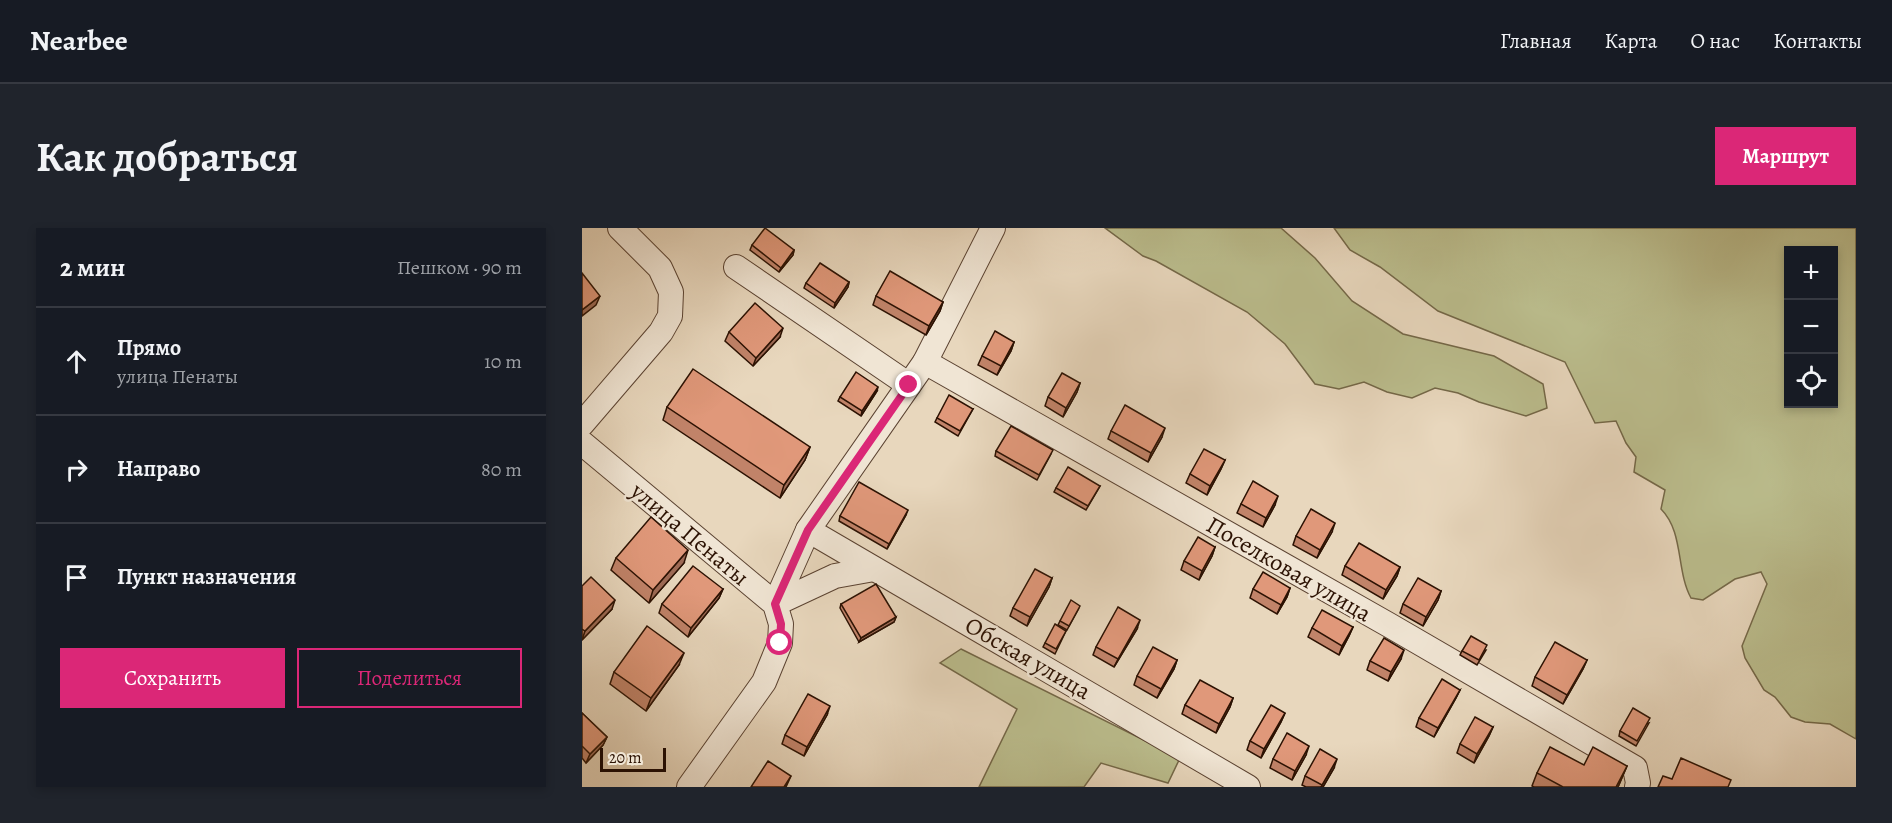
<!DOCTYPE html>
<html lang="ru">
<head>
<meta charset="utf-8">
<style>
  :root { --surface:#171b24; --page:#20242c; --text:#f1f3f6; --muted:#9ea1a6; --line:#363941; --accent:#db2777 }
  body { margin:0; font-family:Alegreya,serif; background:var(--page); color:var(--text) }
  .controls { position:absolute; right:18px; top:18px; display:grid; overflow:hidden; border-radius:0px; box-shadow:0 3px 9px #0003 }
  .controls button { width:54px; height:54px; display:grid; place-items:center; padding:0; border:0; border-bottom:2px solid var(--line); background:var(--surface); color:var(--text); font:30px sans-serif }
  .scale { position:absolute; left:18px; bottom:15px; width:66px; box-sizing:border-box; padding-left:6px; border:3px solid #2c1203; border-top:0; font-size:16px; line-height:21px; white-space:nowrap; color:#2c1203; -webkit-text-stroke:4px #f0e5d4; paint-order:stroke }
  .stop { position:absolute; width:18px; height:18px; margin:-14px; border:4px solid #db2777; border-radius:50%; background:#fff }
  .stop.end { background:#db2777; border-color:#fff; box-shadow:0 2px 6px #0008 }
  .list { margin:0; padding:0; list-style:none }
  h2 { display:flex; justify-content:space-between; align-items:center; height:78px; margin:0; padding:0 24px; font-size:26px }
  h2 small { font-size:20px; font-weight:400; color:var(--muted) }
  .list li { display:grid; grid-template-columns:39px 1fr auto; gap:18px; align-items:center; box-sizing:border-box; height:108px; padding:0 24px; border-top:2px solid var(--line) }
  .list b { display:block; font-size:22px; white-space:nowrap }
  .list p { margin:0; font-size:20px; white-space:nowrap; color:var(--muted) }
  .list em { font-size:20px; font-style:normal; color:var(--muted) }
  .actions { display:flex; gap:12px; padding:18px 24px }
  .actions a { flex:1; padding:14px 0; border:2px solid var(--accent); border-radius:0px; text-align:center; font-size:21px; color:var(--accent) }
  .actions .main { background:var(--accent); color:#fff }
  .icon { flex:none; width:33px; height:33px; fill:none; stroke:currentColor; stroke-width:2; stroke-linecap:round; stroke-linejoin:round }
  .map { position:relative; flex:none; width:1274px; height:559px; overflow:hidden; border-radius:0px }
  header { display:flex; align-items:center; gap:36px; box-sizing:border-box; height:84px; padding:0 30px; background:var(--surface); border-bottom:2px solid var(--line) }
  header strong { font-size:28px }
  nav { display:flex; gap:33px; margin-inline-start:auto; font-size:21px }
  .intro { display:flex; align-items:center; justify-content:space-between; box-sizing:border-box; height:144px; padding:0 36px }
  h1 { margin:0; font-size:42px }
  .button { padding:15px 27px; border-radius:0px; background:var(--accent); color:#fff; font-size:21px; font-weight:700 }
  main { display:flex; gap:36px; padding:0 36px }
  aside { flex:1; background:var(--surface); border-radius:0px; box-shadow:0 3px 9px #0003 }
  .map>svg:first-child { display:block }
  .green { fill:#bbbd8d; stroke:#746848; stroke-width:1.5; fill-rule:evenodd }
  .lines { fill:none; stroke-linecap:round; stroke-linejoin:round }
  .minor-casing { stroke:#5b4332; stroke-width:26 }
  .minor { stroke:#f0e5d4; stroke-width:24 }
  .wall { fill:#c18369; stroke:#2c1203; stroke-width:1.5 }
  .shaded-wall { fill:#9d6a55; stroke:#2c1203; stroke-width:1.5 }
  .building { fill:#e0987a; stroke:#2c1203; stroke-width:1.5 }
  .route { stroke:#db2777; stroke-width:8 }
  .labels { text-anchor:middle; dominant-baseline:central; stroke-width:5; stroke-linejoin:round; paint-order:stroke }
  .street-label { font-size:24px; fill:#2c1203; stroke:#f0e5d4 }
</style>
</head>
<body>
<header>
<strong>Nearbee</strong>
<nav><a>Главная</a><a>Карта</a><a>О нас</a><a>Контакты</a></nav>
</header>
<div class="intro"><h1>Как добраться</h1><a class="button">Маршрут</a></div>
<main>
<aside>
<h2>2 мин<small>Пешком · 90 m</small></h2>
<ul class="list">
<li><svg class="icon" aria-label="ahead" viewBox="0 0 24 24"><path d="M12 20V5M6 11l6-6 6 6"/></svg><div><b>Прямо</b><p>улица Пенаты</p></div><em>10 m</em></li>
<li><svg class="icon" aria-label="right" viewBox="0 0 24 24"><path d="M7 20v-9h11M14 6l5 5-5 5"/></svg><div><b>Направо</b></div><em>80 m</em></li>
<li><svg class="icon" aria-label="arrive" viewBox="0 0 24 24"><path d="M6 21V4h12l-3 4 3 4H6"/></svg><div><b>Пункт назначения</b></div></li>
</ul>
<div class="actions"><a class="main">Сохранить</a><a>Поделиться</a></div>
</aside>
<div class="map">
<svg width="1274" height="559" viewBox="0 0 1274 559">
  <rect width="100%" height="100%" fill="#e8d7bd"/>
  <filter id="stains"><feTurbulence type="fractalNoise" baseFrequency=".00333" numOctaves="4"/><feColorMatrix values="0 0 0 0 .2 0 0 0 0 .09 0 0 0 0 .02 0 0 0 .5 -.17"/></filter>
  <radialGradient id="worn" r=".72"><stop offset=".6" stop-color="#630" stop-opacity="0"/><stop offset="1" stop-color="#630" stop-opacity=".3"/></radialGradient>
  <g class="green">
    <polygon points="523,0 699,0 733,30 770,73 821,106 912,128 961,156 965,180 944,188 897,174 876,165 853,160 830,170 805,164 782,154 757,161 733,156 703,116 665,84 574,33 561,28"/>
    <path d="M752 0H1274V511L1248 496 1223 494 1209 489 1193 469 1182 462 1163 430 1160 418 1185 356 1179 344 1153 351 1121 372 1109 370C1094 343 1102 304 1079 281L1083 262 1052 244 1054 229 1044 215 1034 193 1013 195 983 134 856 83 798 39 768 22ZM1206 22H1252V176H1206Z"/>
    <polygon points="379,421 598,530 586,555 519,535 502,559 397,559 435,481 358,435"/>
  </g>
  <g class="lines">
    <g class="minor-casing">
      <g id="minor">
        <polyline points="154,39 327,157"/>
        <polyline points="343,134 807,397 1053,540 1056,555 1055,559"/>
        <polyline points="0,196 79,104 88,88 89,64 78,40 38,0"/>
        <polyline points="0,215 193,376 199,396 198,415 182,454 107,559"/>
        <polyline points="226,302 666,559"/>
        <polyline points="292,341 253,348 193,376 226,302 343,134 411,0"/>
      </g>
    </g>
    <use href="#minor" class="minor"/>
  </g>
  <g class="wall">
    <polygon points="170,17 212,22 211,27 197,44 168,22"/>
    <polygon points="267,54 266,59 252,80 222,60 224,55"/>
    <polygon points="294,68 361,74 358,83 344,107 291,77"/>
    <polygon points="147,104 198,109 171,138 143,113"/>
    <polygon points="432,114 429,123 415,147 396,137 400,128"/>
    <polygon points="498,155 495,164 481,189 463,178 466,169"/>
    <polygon points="295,163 279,188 256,173 258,169"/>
    <polygon points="85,179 228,219 223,232 198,270 81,192"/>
    <polygon points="391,181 376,208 353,194 355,190"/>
    <polygon points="529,203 580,209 566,234 526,211"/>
    <polygon points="414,223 469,226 455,252 413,228"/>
    <polygon points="643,232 639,241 625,267 604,255 608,246"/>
    <polygon points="518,258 504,282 472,264 474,260"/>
    <polygon points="659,276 693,277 681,299 655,285"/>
    <polygon points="324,287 305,321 257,293 258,288"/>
    <polygon points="750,304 735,330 711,317 714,308"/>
    <polygon points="633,319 630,328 617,352 599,342 602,333"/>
    <polygon points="34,330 102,335 67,375 29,342"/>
    <polygon points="763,338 818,339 815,348 801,371 760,347"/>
    <polygon points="470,350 467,359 445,398 428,388 431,380"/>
    <polygon points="0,358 30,381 0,412"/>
    <polygon points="708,360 705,369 695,386 668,370 671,361"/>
    <polygon points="141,361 137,370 106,409 77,385 80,376"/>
    <polygon points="859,363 856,372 841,398 818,385 821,376"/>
    <polygon points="259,376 314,389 312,394 277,414 258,380"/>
    <polygon points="496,382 485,402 476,397 478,393"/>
    <polygon points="771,399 767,408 757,427 726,409 730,400"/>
    <polygon points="555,401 532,439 511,427 514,419"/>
    <polygon points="484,403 473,426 461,419 463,415"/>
    <polygon points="904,422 895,437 878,427 880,423"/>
    <polygon points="819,431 806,453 785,442 788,433"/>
    <polygon points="595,432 592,441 575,470 552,457 555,448"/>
    <polygon points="1005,432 1001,441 981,476 950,458 953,449"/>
    <polygon points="97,437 64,483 28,456 32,444"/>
    <polygon points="878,462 874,470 852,509 834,499 837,490"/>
    <polygon points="651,470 648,479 634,505 600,486 603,477"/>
    <polygon points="0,485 25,509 21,517 4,535 0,530"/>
    <polygon points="703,485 699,494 679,530 665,522 668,513"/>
    <polygon points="245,487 222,528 200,516 203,507"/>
    <polygon points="1067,495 1054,518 1037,508 1038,503"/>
    <polygon points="911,499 907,508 892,535 875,525 878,516"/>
    <polygon points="724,527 710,552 688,540 691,531"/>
    <polygon points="1002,537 1045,538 1036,559 952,559 950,558 955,545"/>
    <polygon points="752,540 741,559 724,559 720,557 723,548"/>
  </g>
  <g class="shaded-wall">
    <polygon points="212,22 211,27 197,44 199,40"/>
    <polygon points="267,54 266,59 252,80 253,75"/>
    <polygon points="18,68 14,77 0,88 0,82"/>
    <polygon points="361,74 358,83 344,107 347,98"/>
    <polygon points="201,100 198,109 171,138 174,130"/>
    <polygon points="432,114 429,123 415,147 419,138"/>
    <polygon points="498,155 495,164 481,189 484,180"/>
    <polygon points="296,159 295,163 279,188 280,183"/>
    <polygon points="583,200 580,209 566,234 569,225"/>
    <polygon points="228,219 223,232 198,270 202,257"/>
    <polygon points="643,232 639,241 625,267 628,258"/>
    <polygon points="696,268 693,277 681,299 684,290"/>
    <polygon points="326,282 324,287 305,321 307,316"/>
    <polygon points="753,295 750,304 735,330 738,322"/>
    <polygon points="633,319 630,328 617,352 620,343"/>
    <polygon points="106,322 102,335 67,375 71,362"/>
    <polygon points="818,339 815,348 801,371 804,362"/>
    <polygon points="470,350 467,359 445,398 448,389"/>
    <polygon points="708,360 705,369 695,386 699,377"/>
    <polygon points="141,361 137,370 106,409 109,400"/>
    <polygon points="859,363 856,372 841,398 844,389"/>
    <polygon points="33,372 30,381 0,412 3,403"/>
    <polygon points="314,389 312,394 277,414 279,410"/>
    <polygon points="558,392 555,401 532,439 536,431"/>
    <polygon points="771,399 767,408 757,427 760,418"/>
    <polygon points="822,422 819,431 806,453 809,444"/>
    <polygon points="102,425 97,437 64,483 69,470"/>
    <polygon points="595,432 592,441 575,470 579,461"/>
    <polygon points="1005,432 1001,441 981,476 985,467"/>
    <polygon points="878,462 874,470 852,509 856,500"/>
    <polygon points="651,470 648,479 634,505 637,496"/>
    <polygon points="248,478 245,487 222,528 225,519"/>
    <polygon points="703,485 699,494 679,530 682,521"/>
    <polygon points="911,499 907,508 892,535 895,526"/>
    <polygon points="25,509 21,517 4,535 8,526"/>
    <polygon points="727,518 724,527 710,552 713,543"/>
    <polygon points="755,531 752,540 741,559 739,559"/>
    <polygon points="1045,538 1036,559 1034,559"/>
    <polygon points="209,548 204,559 202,559"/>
  </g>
  <g class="building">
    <polygon points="183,0 212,22 199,40 170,17"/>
    <polygon points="238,35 267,54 253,75 224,55"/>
    <polygon points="308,43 361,74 347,98 294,68"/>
    <polygon points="0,45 18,68 0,82"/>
    <polygon points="173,75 201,100 174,130 147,104"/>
    <polygon points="413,103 432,114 419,138 400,128"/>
    <polygon points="111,141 228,219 202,257 85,179"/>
    <polygon points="274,144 296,159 280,183 258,169"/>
    <polygon points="480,145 498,155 484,180 466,169"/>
    <polygon points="367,167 391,181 378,203 355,190"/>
    <polygon points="543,177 583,200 569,225 529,203"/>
    <polygon points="429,198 471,222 457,247 414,223"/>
    <polygon points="622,221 643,232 628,258 608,246"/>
    <polygon points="486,239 518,258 506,278 474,260"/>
    <polygon points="671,253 696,268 684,290 659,276"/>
    <polygon points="277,254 326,282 307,316 258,288"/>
    <polygon points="729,281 753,295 738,322 714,308"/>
    <polygon points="69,289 106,322 71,362 34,330"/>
    <polygon points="616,309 633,319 620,343 602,333"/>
    <polygon points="777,315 818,339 804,362 763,338"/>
    <polygon points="111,338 141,361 109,400 80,376"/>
    <polygon points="453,341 470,350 448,389 431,380"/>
    <polygon points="681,344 708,360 699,377 671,361"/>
    <polygon points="9,349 33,372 3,403 0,401 0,358"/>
    <polygon points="836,350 859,363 844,389 821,376"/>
    <polygon points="294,356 314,389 279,410 259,376"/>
    <polygon points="489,372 498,378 487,398 478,393"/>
    <polygon points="536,379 558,392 536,431 514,419"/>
    <polygon points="740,382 771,399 760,418 730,400"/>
    <polygon points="473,396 484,403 474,421 463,415"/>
    <polygon points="65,398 102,425 69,470 32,444"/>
    <polygon points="889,408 905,417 897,432 880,423"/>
    <polygon points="802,410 822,422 809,444 788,433"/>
    <polygon points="973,414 1005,432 985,467 953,449"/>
    <polygon points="571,419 595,432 579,461 555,448"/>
    <polygon points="860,451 878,462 856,500 837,490"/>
    <polygon points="618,452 651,470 637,496 603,477"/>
    <polygon points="226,466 248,478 225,519 203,507"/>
    <polygon points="689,477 703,485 682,521 668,513"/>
    <polygon points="1051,480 1068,490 1055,513 1038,503"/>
    <polygon points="0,485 25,509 8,526 0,518"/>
    <polygon points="893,489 911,499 895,526 878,516"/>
    <polygon points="705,505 727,518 713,543 691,531"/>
    <polygon points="968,519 1002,537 1011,519 1045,538 1034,559 981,559 955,545"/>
    <polygon points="738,521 755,531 740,557 723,548"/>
    <polygon points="1099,530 1149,552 1146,559 1076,559 1081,548 1090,551"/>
    <polygon points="186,533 209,548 202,559 169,559"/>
  </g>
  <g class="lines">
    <polyline class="route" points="198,415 199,396 193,376 226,302 327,157"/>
  </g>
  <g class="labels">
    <g class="street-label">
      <text transform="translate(108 306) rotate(40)">улица Пенаты</text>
      <text transform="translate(707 341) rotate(30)">Поселковая улица</text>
      <text transform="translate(446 430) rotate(30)">Обская улица</text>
    </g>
  </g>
  <rect width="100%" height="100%" filter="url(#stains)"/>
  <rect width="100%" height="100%" fill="url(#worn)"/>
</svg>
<div class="controls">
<button>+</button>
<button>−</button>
<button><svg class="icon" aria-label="locate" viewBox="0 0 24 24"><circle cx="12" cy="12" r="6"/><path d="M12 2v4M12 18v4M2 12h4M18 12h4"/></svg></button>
</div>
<div class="scale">20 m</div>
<div class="stop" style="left:198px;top:415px"></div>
<div class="stop end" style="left:327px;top:157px"></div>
</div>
</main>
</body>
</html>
